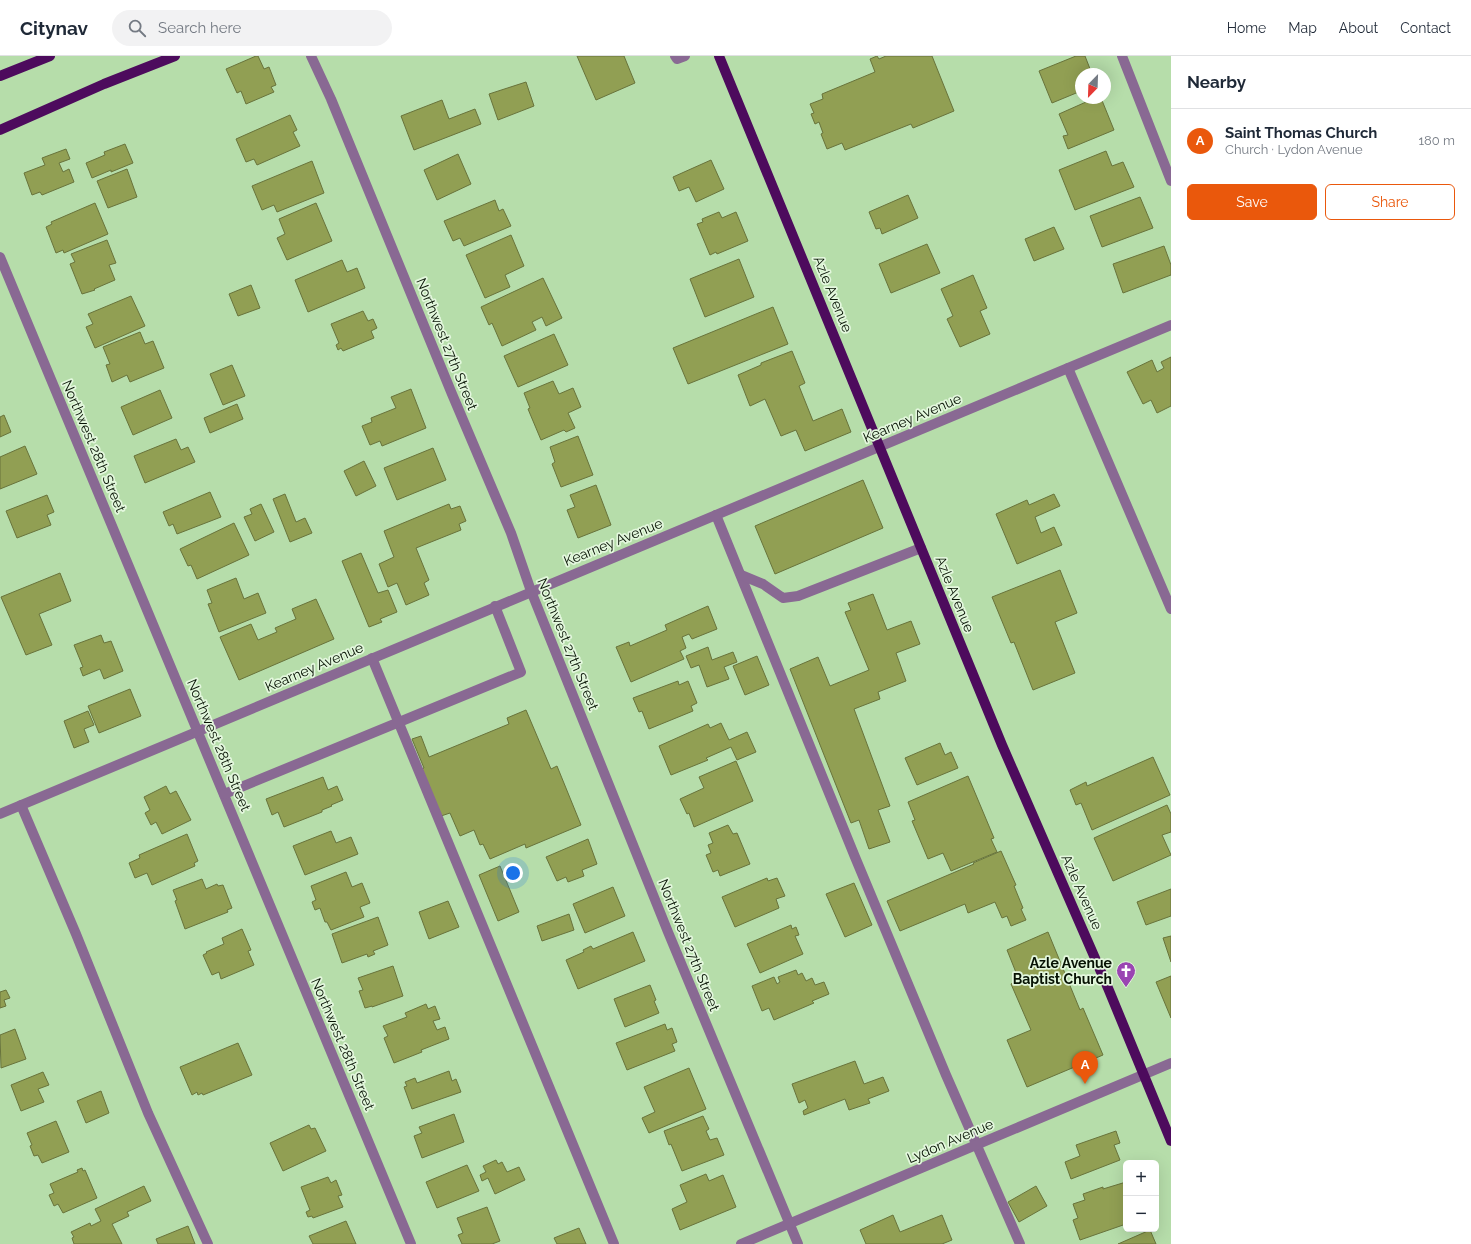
<!DOCTYPE html>
<html lang="en">
<head>
<meta charset="utf-8">
<style>
  :root { --surface:#fff; --page:#f2f2f3; --text:#1f2937; --muted:#747a83; --line:#e0e1e3; --accent:#ea580c }
  body { margin:0; font-family:Raleway,sans-serif; background:var(--page); color:var(--text) }
  .controls { position:absolute; right:12px; bottom:12px; display:grid; overflow:hidden; border-radius:6px; box-shadow:0 4px 16px #0002 }
  .controls button { width:36px; height:36px; display:grid; place-items:center; padding:0; border:0; border-bottom:1px solid var(--line); background:var(--surface); color:var(--text); font:20px sans-serif }
  .compass { position:absolute; left:1075px; top:12px; width:36px; height:36px; border-radius:50%; background:var(--surface); box-shadow:0 4px 16px #0002; rotate:203deg }
  .you { position:absolute; left:513px; top:817px; width:14px; height:14px; margin:-10px; border:3px solid #fff; border-radius:50%; background:#1a73e8; box-shadow:0 0 0 6px #1a73e833 }
  .badge { display:grid; place-items:center; width:26px; height:26px; border-radius:50%; background:var(--accent); color:#fff; font-size:13px; font-weight:700 }
  .pin { position:absolute; translate:-50% -33px; filter:drop-shadow(0 1px 2px #0008) }
  .pin::after { content:''; position:absolute; top:21px; width:14px; height:12px; background:inherit; clip-path:polygon(0 0,100% 0,50% 100%) }
  .list { margin:0; padding:0; list-style:none }
  h2 { display:flex; justify-content:space-between; align-items:center; height:52px; margin:0; padding:0 16px; font-size:17px }
  h2 small { font-size:13px; font-weight:400; color:var(--muted) }
  .list li { display:grid; grid-template-columns:26px 1fr auto; gap:12px; align-items:center; box-sizing:border-box; height:64px; padding:0 16px; border-top:1px solid var(--line) }
  .list b { display:block; font-size:15px; white-space:nowrap }
  .list p { margin:0; font-size:13px; white-space:nowrap; color:var(--muted) }
  .list em { font-size:13px; font-style:normal; color:var(--muted) }
  .actions { display:flex; gap:8px; padding:12px 16px }
  .actions a { flex:1; padding:9px 0; border:1px solid var(--accent); border-radius:6px; text-align:center; font-size:14px; color:var(--accent) }
  .actions .main { background:var(--accent); color:#fff }
  .icon { flex:none; width:22px; height:22px; fill:none; stroke:currentColor; stroke-width:2; stroke-linecap:round; stroke-linejoin:round }
  .map { position:relative; flex:none; width:1171px; height:1188px; overflow:hidden }
  header { display:flex; align-items:center; gap:24px; box-sizing:border-box; height:56px; padding:0 20px; background:var(--surface); border-bottom:1px solid var(--line) }
  header strong { font-size:19px }
  nav { display:flex; gap:22px; margin-inline-start:auto; font-size:14px }
  .search { width:280px; height:36px; background:var(--page); display:flex; align-items:center; gap:10px; box-sizing:border-box; padding:0 14px; border-radius:22px; color:var(--muted); font-size:15px }
  main { display:flex }
  aside { flex:1; background:var(--surface) }
  .map>svg:first-child { display:block }
  .building { fill:#919f53; stroke:#68733b }
  .lines { fill:none; stroke-linecap:round; stroke-linejoin:round }
  .minor { stroke:#896993; stroke-width:10 }
  .major { stroke:#4d0b5d; stroke-width:10 }
  .labels { text-anchor:middle; dominant-baseline:central; stroke-width:3.5; stroke-linejoin:round; paint-order:stroke }
  .street-label { font-size:14px; fill:#061203; stroke:#e3f7dd }
  .poi-label { font-size:14px; font-weight:bold; fill:#061203; stroke:#e3f7dd; text-anchor:end }
</style>
</head>
<body>
<header>
<strong>Citynav</strong>
<div class="search"><svg class="icon" aria-label="search" viewBox="0 0 24 24"><circle cx="10" cy="10" r="6"/><path d="M15 15l6 6"/></svg>Search here</div>
<nav><a>Home</a><a>Map</a><a>About</a><a>Contact</a></nav>
</header>
<main>
<div class="map">
<svg width="1171" height="1188" viewBox="0 0 1171 1188">
  <rect width="100%" height="100%" fill="#b6ddaa"/>
  <g class="building">
    <polygon points="256,0 258,0 264,13 269,11 276,29 271,31 274,36 246,48 241,35 237,37 226,13"/>
    <polygon points="577,0 624,0 635,27 596,44"/>
    <polygon points="877,0 879,3 886,0 932,0 954,55 913,72 911,68 845,94 842,87 827,93 821,78 823,77 819,66 815,68 811,58 814,57 810,48 823,43 822,38 875,16 870,3"/>
    <polygon points="1076,0 1085,0 1092,18 1081,18 1081,35 1052,47 1039,15"/>
    <polygon points="526,26 534,50 498,64 489,38"/>
    <polygon points="1095,42 1101,42 1114,74 1068,93 1063,80 1068,79 1059,58"/>
    <polygon points="442,44 449,63 475,53 481,68 414,94 401,60"/>
    <polygon points="290,59 297,74 293,76 300,90 257,109 254,103 246,106 236,83"/>
    <polygon points="125,88 133,107 111,116 111,114 92,122 86,107 105,99 104,96"/>
    <polygon points="66,93 70,103 59,107 63,116 69,113 74,126 42,139 40,136 32,139 24,117 45,109 42,102"/>
    <polygon points="1106,95 1112,110 1123,106 1134,131 1075,154 1059,114"/>
    <polygon points="458,98 471,128 437,144 424,114"/>
    <polygon points="711,104 724,133 696,146 689,131 679,135 673,121"/>
    <polygon points="312,105 324,137 277,156 274,149 262,154 252,130"/>
    <polygon points="127,113 137,141 108,152 97,125"/>
    <polygon points="908,139 918,162 882,178 880,172 876,173 869,156"/>
    <polygon points="1140,141 1153,172 1102,191 1090,160"/>
    <polygon points="495,144 499,155 503,153 511,170 464,190 460,182 453,185 444,165"/>
    <polygon points="95,147 108,178 64,197 63,194 56,197 46,171 52,168 51,166"/>
    <polygon points="316,147 332,185 287,204 277,182 285,178 279,163"/>
    <polygon points="719,156 722,162 736,156 748,185 717,198 716,196 710,199 697,168 703,166 702,163"/>
    <polygon points="1054,171 1064,193 1034,205 1025,183"/>
    <polygon points="511,179 524,210 505,219 510,231 485,242 466,199"/>
    <polygon points="107,184 116,207 109,209 115,224 94,233 95,234 82,238 70,208 75,206 71,198"/>
    <polygon points="927,188 940,217 891,237 879,208"/>
    <polygon points="1164,190 1171,209 1171,219 1123,237 1113,208"/>
    <polygon points="739,203 754,241 705,261 690,223"/>
    <polygon points="342,204 347,216 357,212 365,232 308,256 295,224"/>
    <polygon points="973,219 987,252 980,255 990,278 960,291 947,263 953,260 941,233"/>
    <polygon points="543,222 562,262 546,270 542,261 532,266 536,274 502,290 492,267 489,269 481,251"/>
    <polygon points="251,229 260,252 238,260 229,238"/>
    <polygon points="131,240 145,270 95,292 86,271 93,268 88,258"/>
    <polygon points="773,251 788,288 688,328 673,292"/>
    <polygon points="363,255 368,265 373,263 377,272 371,275 374,282 343,295 341,292 338,294 336,289 339,287 331,268"/>
    <polygon points="140,276 145,288 153,285 164,312 130,326 127,319 112,326 106,309 110,308 103,291"/>
    <polygon points="554,278 568,309 518,331 504,300"/>
    <polygon points="792,295 805,327 799,330 813,365 842,353 851,376 805,395 796,374 781,380 765,343 750,350 738,319 761,309 761,307"/>
    <polygon points="1171,301 1171,350 1157,357 1151,344 1143,348 1127,316 1152,304 1157,316 1164,312 1161,306"/>
    <polygon points="232,309 245,340 223,349 210,318"/>
    <polygon points="553,325 559,338 573,332 581,351 568,357 575,372 566,376 564,374 541,384 528,353 530,352 524,337"/>
    <polygon points="411,333 426,372 382,390 380,385 370,389 362,370 372,366 371,362 396,352 391,341"/>
    <polygon points="160,334 172,362 133,379 121,351"/>
    <polygon points="237,348 243,363 210,377 204,362"/>
    <polygon points="4,359 11,376 0,381 0,361"/>
    <polygon points="578,380 593,419 561,431 552,408 555,406 550,391"/>
    <polygon points="176,383 181,394 188,391 195,406 145,427 134,400"/>
    <polygon points="25,390 37,418 0,433 0,401"/>
    <polygon points="433,392 446,424 397,444 384,412"/>
    <polygon points="364,405 376,430 356,440 344,415"/>
    <polygon points="863,424 883,472 775,518 755,470"/>
    <polygon points="596,429 611,469 578,482 567,454 575,451 570,439"/>
    <polygon points="210,436 221,461 177,478 173,468 169,470 163,456"/>
    <polygon points="285,438 296,466 305,462 312,477 290,486 273,443"/>
    <polygon points="1054,438 1060,450 1035,461 1041,477 1054,471 1062,489 1017,508 996,458 1027,444 1029,449"/>
    <polygon points="47,439 54,456 47,459 51,469 17,482 6,455"/>
    <polygon points="261,448 274,476 255,485 244,461 252,458 250,453"/>
    <polygon points="449,448 451,453 460,450 466,465 459,468 461,474 416,492 429,524 424,527 429,539 406,549 397,527 388,531 379,508 394,501 384,475"/>
    <polygon points="234,467 249,499 197,523 191,509 188,510 180,493"/>
    <polygon points="361,497 378,537 388,534 397,556 380,563 382,566 369,571 342,505"/>
    <polygon points="1060,514 1077,557 1055,566 1075,617 1033,634 1014,586 1011,587 992,541"/>
    <polygon points="60,517 71,545 39,558 52,589 26,599 1,541"/>
    <polygon points="236,522 244,543 258,537 266,557 219,576 208,548 212,547 207,534"/>
    <polygon points="873,538 887,574 911,565 920,588 896,597 906,625 878,636 880,643 854,653 890,750 878,754 890,786 869,793 859,764 851,767 790,613 818,601 830,630 869,614 845,556 851,554 848,547"/>
    <polygon points="316,543 334,583 239,624 220,581 251,568 258,584 277,576 275,572 296,563 292,553"/>
    <polygon points="708,550 717,573 692,583 689,578 682,581 686,592 680,595 684,603 631,626 616,591 629,586 630,590 667,574 665,569"/>
    <polygon points="101,579 104,587 111,585 123,615 104,623 100,613 83,620 80,612 83,611 74,589"/>
    <polygon points="708,591 712,604 733,596 737,606 724,611 729,623 707,631 699,609 691,612 686,600"/>
    <polygon points="757,600 769,629 745,639 733,610"/>
    <polygon points="678,625 679,629 688,625 697,647 691,650 693,655 649,673 642,655 639,656 633,642"/>
    <polygon points="130,633 141,660 99,677 88,650"/>
    <polygon points="526,654 551,713 557,710 581,769 526,792 525,788 490,803 483,788 480,789 474,774 460,780 450,757 441,760 421,713 424,712 412,683 421,680 429,701 509,668 507,662"/>
    <polygon points="88,655 94,669 84,673 89,686 74,692 64,665"/>
    <polygon points="721,667 729,684 747,676 756,696 737,704 731,691 706,702 708,704 671,719 659,690 708,668 710,672"/>
    <polygon points="940,687 945,699 951,696 958,712 917,729 905,702"/>
    <polygon points="1153,701 1170,739 1092,774 1081,747 1076,749 1070,734 1086,726 1087,730"/>
    <polygon points="736,705 753,745 694,771 689,757 687,758 680,743 704,732 699,721"/>
    <polygon points="968,720 994,782 991,783 997,796 951,815 943,797 928,803 912,765 915,764 908,746"/>
    <polygon points="323,721 328,734 337,730 343,744 331,749 332,750 322,754 322,756 284,771 278,756 272,759 266,743"/>
    <polygon points="166,730 170,738 176,735 191,764 162,778 156,766 151,769 145,757 150,754 144,741"/>
    <polygon points="1167,749 1171,758 1171,776 1162,779 1171,799 1113,825 1094,782"/>
    <polygon points="728,769 733,778 737,777 750,808 720,820 718,814 713,816 706,799 711,797 708,789 713,787 709,777"/>
    <polygon points="331,775 336,787 351,781 358,798 305,819 293,790"/>
    <polygon points="187,778 198,805 194,807 195,810 152,829 147,817 135,822 129,807 140,802 139,799"/>
    <polygon points="588,783 597,808 582,814 584,820 568,826 566,821 557,825 546,801"/>
    <polygon points="1001,795 1016,829 1014,830 1023,852 1021,853 1026,864 1011,870 1007,860 1002,862 995,846 968,857 965,848 900,875 887,845 974,808 973,807"/>
    <polygon points="500,810 519,856 498,865 479,819"/>
    <polygon points="346,816 352,831 362,827 370,847 360,851 364,861 331,874 327,866 325,866 320,852 315,854 312,846 316,844 311,830"/>
    <polygon points="767,822 768,825 777,822 785,840 776,843 779,852 735,871 722,841"/>
    <polygon points="202,823 206,833 217,828 218,830 223,829 232,852 227,854 228,856 185,873 175,845 177,844 173,834"/>
    <polygon points="854,827 872,869 845,881 826,838"/>
    <polygon points="613,831 625,860 585,877 573,848"/>
    <polygon points="1171,833 1171,860 1146,869 1137,846"/>
    <polygon points="448,845 459,871 429,883 419,856"/>
    <polygon points="569,858 574,874 542,885 537,870"/>
    <polygon points="378,861 388,889 373,895 375,898 368,901 367,898 342,907 332,878"/>
    <polygon points="791,869 792,873 796,871 799,879 795,880 803,898 760,917 747,888"/>
    <polygon points="242,873 251,894 248,895 254,909 221,923 219,916 212,919 203,899 207,897 206,896 224,888 222,882"/>
    <polygon points="633,876 645,905 578,933 566,904 584,896 583,894 591,890 593,893"/>
    <polygon points="1048,876 1080,954 1083,952 1103,999 1027,1031 1007,984 1031,974 1011,928 1019,924 1007,894"/>
    <polygon points="1171,880 1171,906 1163,882"/>
    <polygon points="393,910 403,940 372,951 372,950 365,952 359,935 363,934 358,922"/>
    <polygon points="796,914 798,919 802,917 806,925 812,922 815,929 824,926 829,938 812,945 814,947 774,964 769,952 762,955 752,930 774,921 777,928 780,926 778,921"/>
    <polygon points="1171,920 1171,962 1156,926"/>
    <polygon points="650,929 656,944 654,945 659,957 625,971 614,943"/>
    <polygon points="6,934 10,942 4,944 6,950 0,952 0,936"/>
    <polygon points="426,948 428,953 435,950 440,963 433,965 437,974 445,971 449,983 421,994 422,996 394,1007 384,982 388,980 383,970 407,961 405,957"/>
    <polygon points="665,968 667,974 672,972 677,986 672,988 675,995 627,1014 616,987"/>
    <polygon points="15,973 26,1003 1,1012 0,979"/>
    <polygon points="238,987 252,1019 203,1039 202,1037 198,1039 197,1036 192,1039 180,1011"/>
    <polygon points="855,1005 864,1028 883,1021 889,1035 868,1043 870,1047 849,1054 845,1043 804,1059 803,1055 808,1052 805,1044 799,1047 792,1028"/>
    <polygon points="689,1012 706,1053 649,1077 642,1062 655,1056 644,1031"/>
    <polygon points="449,1015 452,1025 456,1023 461,1036 412,1053 404,1031 407,1030 405,1026 415,1022 417,1027"/>
    <polygon points="43,1016 49,1029 38,1033 44,1046 21,1055 11,1029"/>
    <polygon points="101,1035 109,1057 86,1067 77,1045"/>
    <polygon points="454,1058 464,1086 422,1102 414,1080 422,1077 419,1071"/>
    <polygon points="703,1060 709,1073 706,1075 710,1084 717,1082 724,1099 682,1115 671,1088 669,1089 664,1075"/>
    <polygon points="56,1065 69,1096 42,1107 38,1099 34,1100 30,1090 32,1089 27,1077"/>
    <polygon points="309,1069 311,1073 315,1072 326,1095 283,1115 270,1087"/>
    <polygon points="1116,1075 1120,1087 1114,1089 1120,1104 1071,1123 1065,1106 1080,1100 1076,1089"/>
    <polygon points="496,1104 498,1108 502,1106 507,1116 519,1111 525,1124 495,1138 488,1122 482,1125 480,1119 486,1116 483,1110"/>
    <polygon points="467,1109 479,1135 437,1152 426,1126"/>
    <polygon points="82,1112 83,1115 85,1114 97,1142 63,1157 58,1148 54,1150 49,1139 54,1137 50,1128 78,1116 77,1114"/>
    <polygon points="706,1118 709,1125 723,1119 736,1151 680,1174 672,1153 687,1146 680,1129"/>
    <polygon points="328,1121 331,1127 336,1124 342,1139 338,1140 343,1151 313,1162 312,1160 308,1161 306,1156 310,1154 301,1131"/>
    <polygon points="1126,1126 1126,1168 1080,1184 1073,1164 1078,1162 1073,1148 1085,1144 1083,1138 1103,1131 1103,1133"/>
    <polygon points="144,1130 151,1145 127,1156 129,1160 112,1168 122,1188 74,1188 72,1182 74,1181 71,1176 90,1167 91,1170 101,1165 95,1153"/>
    <polygon points="1036,1130 1047,1150 1019,1166 1008,1146"/>
    <polygon points="487,1151 500,1185 492,1188 462,1188 458,1179 463,1177 457,1162"/>
    <polygon points="893,1159 900,1176 942,1159 952,1184 942,1188 866,1188 860,1174"/>
    <polygon points="346,1165 356,1188 313,1188 309,1180"/>
    <polygon points="188,1170 195,1188 158,1188 156,1183"/>
    <polygon points="579,1172 586,1188 557,1188 554,1182"/>
    <polygon points="1150,1174 1156,1188 1118,1188"/>
  </g>
  <g class="lines">
    <g class="minor">
      <polyline points="311,0 331,43 452,338 511,477 531,535 668,876 798,1188"/>
      <polyline points="675,0 677,3 685,0"/>
      <polyline points="1122,0 1171,125"/>
      <polyline points="0,201 411,1188"/>
      <polyline points="1068,312 1171,553"/>
      <polyline points="716,459 855,801 946,1019 1020,1188"/>
      <polyline points="741,519 763,528 783,542 798,540 921,492"/>
      <polyline points="372,602 614,1188"/>
      <polyline points="224,738 521,616 495,550"/>
      <polyline points="21,749 76,878 148,1057 208,1188"/>
      <polyline points="0,758 1171,269"/>
      <polyline points="741,1188 1171,1007"/>
    </g>
    <g class="major">
      <polyline points="719,0 1002,689 1108,932 1171,1085"/>
      <polyline points="0,20 50,0"/>
      <polyline points="0,74 104,28 175,0"/>
    </g>
  </g>
  <defs>
    <g id="church-pin" transform="scale(1)"><path d="M0 17L-7.5 6A9.5 9.5 0 1 1 7.5 6Z" fill="#9a45b2" stroke="#e3f7dd"/><path d="M-1.2-6h2.4v3.5h3.3v2.4h-3.3V6h-2.4V-.1h-3.3v-2.4h3.3Z" fill="#fff"/></g>
  </defs>
  <g fill-rule="evenodd">
    <use href="#church-pin" x="1126" y="915"/>
  </g>
  <g class="labels">
    <g class="street-label">
      <text transform="translate(833 238) rotate(68)">Azle Avenue</text>
      <text transform="translate(447 288) rotate(68)">Northwest 27th Street</text>
      <text transform="translate(912 362) rotate(-23)">Kearney Avenue</text>
      <text transform="translate(94 390) rotate(67)">Northwest 28th Street</text>
      <text transform="translate(613 486) rotate(-22)">Kearney Avenue</text>
      <text transform="translate(955 538) rotate(68)">Azle Avenue</text>
      <text transform="translate(568 588) rotate(68)">Northwest 27th Street</text>
      <text transform="translate(314 611) rotate(-23)">Kearney Avenue</text>
      <text transform="translate(219 689) rotate(67)">Northwest 28th Street</text>
      <text transform="translate(1082 836) rotate(66)">Azle Avenue</text>
      <text transform="translate(689 889) rotate(68)">Northwest 27th Street</text>
      <text transform="translate(343 988) rotate(67)">Northwest 28th Street</text>
      <text transform="translate(950 1085) rotate(-23)">Lydon Avenue</text>
    </g>
    <g class="poi-label">
      <text x="1112" y="907">Azle Avenue<tspan x="1112" dy="16">Baptist Church</tspan></text>
    </g>
  </g>
</svg>
<div class="controls">
<button>+</button>
<button>−</button>
</div>
<svg class="compass" viewBox="-18 -18 36 36"><path d="M0-13l5 13h-10z" fill="#e53935"/><path d="M0 13l5-13h-10z" fill="#747a83"/></svg>
<div class="you"></div>
<div class="pin badge" style="left:1085px;top:1028px">A</div>
</div>
<aside>
<h2>Nearby<small></small></h2>
<ul class="list">
<li><span class="badge">A</span><div><b>Saint Thomas Church</b><p>Church · Lydon Avenue</p></div><em>180 m</em></li>
</ul>
<div class="actions"><a class="main">Save</a><a>Share</a></div>
</aside>
</main>
</body>
</html>
